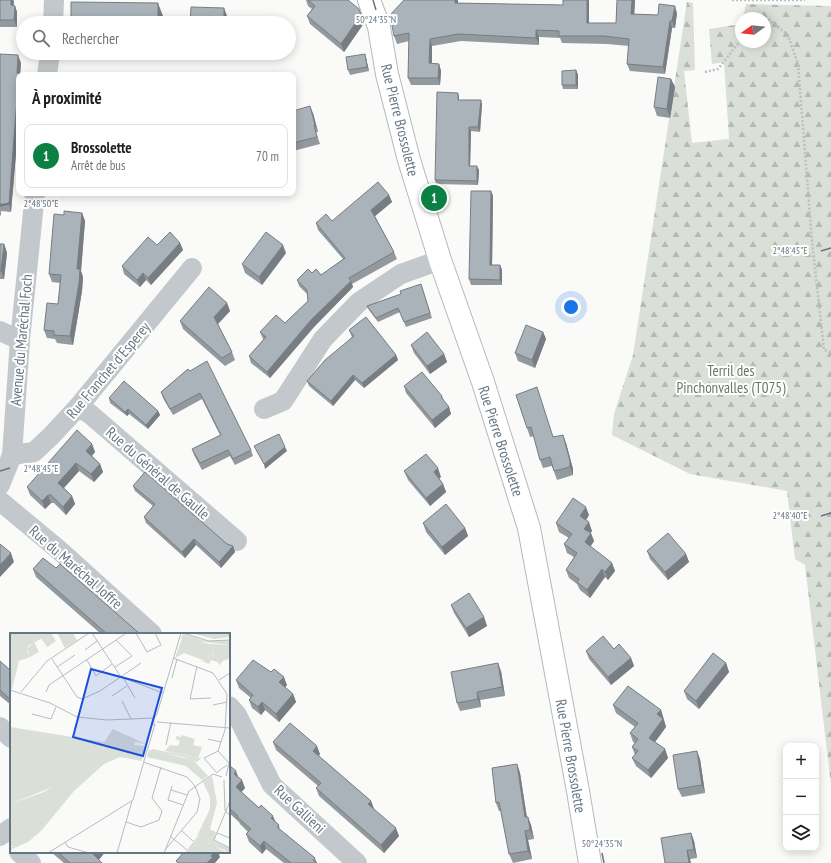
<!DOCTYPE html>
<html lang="fr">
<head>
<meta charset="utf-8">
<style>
  :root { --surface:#fff; --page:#f2f2f2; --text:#202124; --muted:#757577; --line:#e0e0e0; --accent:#0b8043 }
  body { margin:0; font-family:"PT Sans Narrow",sans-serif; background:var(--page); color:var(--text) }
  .controls { position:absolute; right:12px; bottom:12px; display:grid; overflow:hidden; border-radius:8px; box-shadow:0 2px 10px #0003 }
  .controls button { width:36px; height:36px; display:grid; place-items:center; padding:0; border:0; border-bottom:1px solid var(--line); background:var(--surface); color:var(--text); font:20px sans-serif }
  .compass { position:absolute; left:735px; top:12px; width:36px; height:36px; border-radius:50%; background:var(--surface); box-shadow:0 2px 10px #0003; rotate:255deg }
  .you { position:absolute; left:571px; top:307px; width:14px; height:14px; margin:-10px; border:3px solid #fff; border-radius:50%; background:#1a73e8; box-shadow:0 0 0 6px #1a73e833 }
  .badge { display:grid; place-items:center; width:26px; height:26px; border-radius:50%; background:var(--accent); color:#fff; font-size:13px; font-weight:700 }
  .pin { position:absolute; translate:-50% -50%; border:2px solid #fff; box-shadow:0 1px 4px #0006 }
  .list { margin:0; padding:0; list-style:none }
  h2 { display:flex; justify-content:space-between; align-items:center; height:52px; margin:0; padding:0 16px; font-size:17px }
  h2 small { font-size:13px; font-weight:400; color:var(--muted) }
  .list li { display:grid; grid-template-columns:26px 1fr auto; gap:12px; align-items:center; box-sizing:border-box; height:64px; margin:0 8px 8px; padding:0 8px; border:1px solid var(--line); border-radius:8px }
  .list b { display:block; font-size:15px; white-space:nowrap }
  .list p { margin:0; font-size:13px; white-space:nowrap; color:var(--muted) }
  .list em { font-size:13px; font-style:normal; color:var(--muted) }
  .icon { flex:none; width:22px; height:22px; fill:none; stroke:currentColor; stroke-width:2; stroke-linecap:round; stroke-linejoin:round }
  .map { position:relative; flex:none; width:831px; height:863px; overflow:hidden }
  .search { position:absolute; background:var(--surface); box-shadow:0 2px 10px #0003; left:16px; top:16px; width:280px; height:44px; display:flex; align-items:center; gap:10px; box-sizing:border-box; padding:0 14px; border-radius:22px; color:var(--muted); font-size:15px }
  .panel { position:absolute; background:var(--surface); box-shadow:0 2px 10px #0003; left:16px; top:72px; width:280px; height:124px; border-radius:8px }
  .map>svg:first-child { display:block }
  .forest { fill:url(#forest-firs) }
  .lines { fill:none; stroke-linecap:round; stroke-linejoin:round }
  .secondary-casing { stroke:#b3babf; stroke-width:24 }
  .path { stroke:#bbbfc2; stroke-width:2.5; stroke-dasharray:2 2; stroke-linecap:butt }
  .street { stroke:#c3c8cc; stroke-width:20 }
  .secondary { stroke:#fff; stroke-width:22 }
  .wall { fill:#929a9f }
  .shaded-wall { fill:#777d82 }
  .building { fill:#aab3b9; stroke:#777d82 }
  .ticks { fill:none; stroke:#657683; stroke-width:1.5 }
  .labels { text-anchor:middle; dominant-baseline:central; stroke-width:4; stroke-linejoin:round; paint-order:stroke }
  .street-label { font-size:15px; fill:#657683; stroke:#fff }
  .park-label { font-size:15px; fill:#687a64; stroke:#fff }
  .inset-road { fill:none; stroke:#b5bdc2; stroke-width:1 }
  .view { fill:#1d4ed8; fill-opacity:0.15; stroke:#1d4ed8; stroke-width:2 }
  .inset-edge { fill:none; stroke:#657683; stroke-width:2 }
  .ticks-label { font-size:10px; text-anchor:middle; fill:#657683; stroke:#fff; stroke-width:4; stroke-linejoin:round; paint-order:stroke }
</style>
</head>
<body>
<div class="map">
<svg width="831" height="863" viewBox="0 0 831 863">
  <defs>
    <pattern id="forest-firs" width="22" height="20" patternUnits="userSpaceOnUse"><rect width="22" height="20" fill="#dadfd7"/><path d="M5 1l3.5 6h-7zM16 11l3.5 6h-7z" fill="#b4b9b4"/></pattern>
  </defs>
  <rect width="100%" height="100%" fill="#fafaf8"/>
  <polygon class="forest" points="687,2 693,3 695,70 684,71 692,143 729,139 724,62 712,64 709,29 741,24 741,42 765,42 765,18 743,18 746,4 831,6 831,785 805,565 795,559 787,491 690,474 612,435 614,414 633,355"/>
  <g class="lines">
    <g class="secondary-casing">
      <polyline id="secondary" points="369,0 379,27 387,74 409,160 440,260 483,382 529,528 578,791 590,863"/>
    </g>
    <g class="path">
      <polyline points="732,0 805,0"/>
      <polyline points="765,19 767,18 788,35 798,64 812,241 824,350 831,352"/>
      <polyline points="705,72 718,69 741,40"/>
    </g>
    <g class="street">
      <polyline points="53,23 54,0"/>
      <polyline points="47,75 50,53"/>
      <polyline points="0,331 20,340"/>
      <polyline points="78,407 90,414 237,541"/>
      <polyline points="264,409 283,401 323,339 359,302 401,274 440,260"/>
      <polyline points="12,455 34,452 51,436 78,407 192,268"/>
      <polyline points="0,485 12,455 20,340 35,193"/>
      <polyline points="0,501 59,550 152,634"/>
      <polyline points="229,706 237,715 272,785 357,863"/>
      <polyline points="0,727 11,738"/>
      <polyline points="0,836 11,828"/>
      <polyline points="19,852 31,863"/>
    </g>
    <use href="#secondary" class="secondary"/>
  </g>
  <g class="wall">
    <polygon points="0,0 14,1 13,6 15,6 17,12 17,27 0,27"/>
    <polygon points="306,0 348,0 364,23 344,52 310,24 307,16 312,9 308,6"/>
    <polygon points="404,0 458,0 458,3 563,5 563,0 589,0 589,23 616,23 617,0 635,0 634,14 658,15 677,13 675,28 672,28 665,74 630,71 627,64 629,46 607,44 562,43 560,38 539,37 539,45 461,41 432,46 432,63 439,64 441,71 440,85 411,85 408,78 409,41 397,44 394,36"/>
    <polygon points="0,54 21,63 20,75 19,75 19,118 11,212 1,211 1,216 0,215"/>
    <polygon points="365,54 366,58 369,71 350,75 348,70"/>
    <polygon points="576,70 578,75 578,89 563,89 562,85"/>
    <polygon points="671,79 675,87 670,118 657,116 654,107"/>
    <polygon points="459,97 459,100 482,104 480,132 471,131 470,166 479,170 478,185 436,184 435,180"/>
    <polygon points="293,111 313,113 318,132 316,132 320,144 293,151"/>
    <polygon points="491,191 493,196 492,265 500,265 502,270 502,285 471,285 469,279"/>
    <polygon points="389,195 392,202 375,216 394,252 397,259 352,284 353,287 314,327 270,378 251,363 249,356 263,340 263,339 260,332 285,323 308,301 307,294 299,286 297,280 312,273 321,275 343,259 318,230 316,223 332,221"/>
    <polygon points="82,213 85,221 81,271 83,277 82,291 73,345 57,343 55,339 47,338 44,330 58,304 60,283 52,282 49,274"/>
    <polygon points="180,243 183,250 151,285 146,280 140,287 124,274 122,266 157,245"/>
    <polygon points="0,244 4,244 7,253 4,279 0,279"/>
    <polygon points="286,253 262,285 245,273 242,264"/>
    <polygon points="421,284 432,318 406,327 400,312 378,322 369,310 367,306 401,294"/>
    <polygon points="227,303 230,311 218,324 232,352 235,360 225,366 183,329 180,321"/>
    <polygon points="349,330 396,355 398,360 364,388 355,380 333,406 309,386 307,381 352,337 351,335"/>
    <polygon points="543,332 546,339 535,368 518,361 515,353"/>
    <polygon points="411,345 444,354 447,362 430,374 414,353"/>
    <polygon points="188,369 251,450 253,456 235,465 230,456 202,470 194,455 192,449 220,435 202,399 173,415 163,398 161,392"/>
    <polygon points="404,386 442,396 444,401 449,407 451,414 435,428 406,393"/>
    <polygon points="516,395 554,437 566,443 573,469 573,475 557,480 552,466 543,468 540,460 534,436 530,437"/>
    <polygon points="109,398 158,411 160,415 148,429 129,414 127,416 110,403"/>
    <polygon points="92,444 95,452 92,456 100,464 103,472 94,482 79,471 64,488 72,496 75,504 66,515 54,503 51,503 45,509 30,495 27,487"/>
    <polygon points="404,471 441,477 439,478 443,484 446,492 430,506 408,480"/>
    <polygon points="133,486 227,544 233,546 235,552 221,568 196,545 185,558 146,523 144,517 153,506 135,491"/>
    <polygon points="589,515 586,520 592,531 590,533 594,541 590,547 612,563 615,571 608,580 605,577 590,598 580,590 577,584 569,578 566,570 574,557 567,553 564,544 569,538 559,532 556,523"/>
    <polygon points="423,523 465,528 468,536 445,555 426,532"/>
    <polygon points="647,551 686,554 689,562 668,580 650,559"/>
    <polygon points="56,568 140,634 101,634 36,577 33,569"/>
    <polygon points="451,605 484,617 487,626 469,637 454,613"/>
    <polygon points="614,649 631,658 634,666 611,685 589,659 586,651"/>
    <polygon points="0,661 11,671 11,705 0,696"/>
    <polygon points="726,663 729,672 699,709 687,699 684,691"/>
    <polygon points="501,671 505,696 480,700 481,707 460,711 457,703"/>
    <polygon points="236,680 287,685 285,687 293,694 296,702 279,722 265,710 261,715 252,708 249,700 251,698 239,688"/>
    <polygon points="613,705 661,710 666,727 655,742 665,749 668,758 651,778 636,766 632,758 635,755 632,747 635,743 633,742 630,733 635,727 616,713"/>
    <polygon points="273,742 320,754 319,756 371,801 374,809 399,836 384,853 319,796 316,788 318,786 276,750"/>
    <polygon points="700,759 705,793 682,797 678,789"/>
    <polygon points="517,764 520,773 527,817 531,825 534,839 528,840 532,859 513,863 509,854 501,811 499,811 496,803"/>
    <polygon points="229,765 238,777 245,788 241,792 279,825 280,830 315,858 317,863 284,863 266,849 262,854 249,842 246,834 248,832 240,824 239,822 229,813"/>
    <polygon points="691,833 694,841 697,858 665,863"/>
    <polygon points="51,852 105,852 99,860 102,863 64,863"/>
  </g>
  <g class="shaded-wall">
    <polygon points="11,0 13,0 14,1 13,12 11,5"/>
    <polygon points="455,0 458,0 457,10 455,3"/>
    <polygon points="587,0 589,0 589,30 587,23"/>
    <polygon points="632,0 635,0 634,21 631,14"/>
    <polygon points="158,3 163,16 163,23 158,23"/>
    <polygon points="15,6 17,12 17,27 14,20"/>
    <polygon points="675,6 677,13 675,28 672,21"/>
    <polygon points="224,8 227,16 227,23 224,23"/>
    <polygon points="361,15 364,23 344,52 341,44"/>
    <polygon points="670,21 672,28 665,74 663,67"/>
    <polygon points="536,30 539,37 539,45 536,38"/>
    <polygon points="430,39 432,46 432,71 429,63"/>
    <polygon points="365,54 366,58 369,71 367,67"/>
    <polygon points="18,55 21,63 20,75 19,75 19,118 11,212 9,204"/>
    <polygon points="439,64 441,71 440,85 438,78"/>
    <polygon points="576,70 578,75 578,89 576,85"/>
    <polygon points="671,79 675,87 670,118 667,109"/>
    <polygon points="458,93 459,97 459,104 458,100"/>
    <polygon points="481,100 482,104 480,132 478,127"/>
    <polygon points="310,106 313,113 318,132 315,125"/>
    <polygon points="469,127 471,131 470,170 469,166"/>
    <polygon points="477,166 479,170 478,185 477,181"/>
    <polygon points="491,191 493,196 492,270 490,265"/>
    <polygon points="389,195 392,202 374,217 371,210"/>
    <polygon points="82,213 85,221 81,271 83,277 82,291 73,345 70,336 77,269"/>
    <polygon points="180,243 183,250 151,285 148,278"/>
    <polygon points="4,244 7,253 4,279 1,271"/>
    <polygon points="283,245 286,253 262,285 259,277"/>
    <polygon points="500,265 502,270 502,285 500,280"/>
    <polygon points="143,273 146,280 140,287 137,280"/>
    <polygon points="351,281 353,287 314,327 270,378 267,372 311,320"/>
    <polygon points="227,303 230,311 217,325 214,317"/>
    <polygon points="543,332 546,339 535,368 532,360"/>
    <polygon points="444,354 447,362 430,374 427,366"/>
    <polygon points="396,355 398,360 364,388 362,383"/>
    <polygon points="353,375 355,380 333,406 331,401"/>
    <polygon points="449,407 451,414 435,428 432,420"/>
    <polygon points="128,409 129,414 127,416 125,412"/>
    <polygon points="158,411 160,415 148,429 146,425"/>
    <polygon points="563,435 566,443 573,469 573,475 570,467"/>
    <polygon points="92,444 95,452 89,459 86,451"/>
    <polygon points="285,447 287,451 265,469 264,464"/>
    <polygon points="76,463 79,471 61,491 58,483"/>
    <polygon points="100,464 103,472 94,482 91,474"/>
    <polygon points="438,468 441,477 437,480 434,472"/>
    <polygon points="443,484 446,492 430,506 426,498"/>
    <polygon points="48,495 51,503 45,509 42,501"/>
    <polygon points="72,496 75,504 66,515 63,507"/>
    <polygon points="586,507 589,515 583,525 580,516"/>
    <polygon points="589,522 592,531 587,537 584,529"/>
    <polygon points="465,528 468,536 445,555 442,547"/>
    <polygon points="591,533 594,541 588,550 585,542"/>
    <polygon points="194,539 196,545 185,558 182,552"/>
    <polygon points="233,546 235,552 221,568 219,562"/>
    <polygon points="11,553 14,562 0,577 0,565"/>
    <polygon points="686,554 689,562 668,580 665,572"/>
    <polygon points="612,563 615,571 608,580 605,572"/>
    <polygon points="602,569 605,577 590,598 587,590"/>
    <polygon points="484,617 487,626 469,637 466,628"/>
    <polygon points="631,658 634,666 611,685 608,677"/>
    <polygon points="498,663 501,671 505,696 502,687"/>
    <polygon points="726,663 729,672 699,709 696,701"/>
    <polygon points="284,677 287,685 282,691 279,682"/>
    <polygon points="477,692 480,700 481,707 478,699"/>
    <polygon points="293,694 296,702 279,722 276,714"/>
    <polygon points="262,702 265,710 261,715 258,707"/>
    <polygon points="661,710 666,727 652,746 649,738 657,714"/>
    <polygon points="317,746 320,754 316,759 313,751"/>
    <polygon points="665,749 668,758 651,778 648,770"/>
    <polygon points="697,751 700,759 705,793 702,785"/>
    <polygon points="517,764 520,773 528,826 525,817"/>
    <polygon points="236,771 239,779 234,774"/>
    <polygon points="242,780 245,788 239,795 236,787"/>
    <polygon points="371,801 374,809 371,812 368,804"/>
    <polygon points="273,816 276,823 271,818"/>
    <polygon points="528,817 531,825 534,839 530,830"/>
    <polygon points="396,828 399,836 384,853 381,845"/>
    <polygon points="525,831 528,840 532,859 528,851"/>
    <polygon points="691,833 694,841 697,858 694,850"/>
    <polygon points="264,841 266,849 262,854 260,846"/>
    <polygon points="687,850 690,859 691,863 689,863"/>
    <polygon points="95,852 105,852 96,863 93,854"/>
    <polygon points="214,852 218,852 220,857 215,863 207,863 211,856"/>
  </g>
  <g class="building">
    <polygon points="0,0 11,0 11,5 15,6 14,20 0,20"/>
    <polygon points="308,0 348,0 359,9 361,15 341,44 307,16 315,6"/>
    <polygon points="404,0 455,0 455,3 563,5 563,0 587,0 587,23 616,23 617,0 632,0 631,14 658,15 659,4 675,6 672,21 670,21 663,67 627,64 629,39 604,36 559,36 559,31 536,30 536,38 458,34 430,39 429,63 439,64 438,78 408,78 409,33 394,36 390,15"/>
    <polygon points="71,2 158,3 158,23 71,23"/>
    <polygon points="191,7 224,8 224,23 190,23"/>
    <polygon points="0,54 18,55 17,73 19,73 9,204 0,204"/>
    <polygon points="365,54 367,67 348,70 346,57"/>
    <polygon points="576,70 576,85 562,85 562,71"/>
    <polygon points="658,77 671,79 667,109 654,107"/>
    <polygon points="437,92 458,93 458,100 481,100 478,127 469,127 469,166 477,166 477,181 435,180"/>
    <polygon points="310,106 315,125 314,125 317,137 293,143 293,111"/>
    <polygon points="378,182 389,195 371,210 394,252 349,278 351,281 311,320 267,372 249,356 266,337 260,332 276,315 285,323 308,301 307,290 297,280 308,269 312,273 316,269 321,275 345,258 316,223 326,214 332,221"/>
    <polygon points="471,191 491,191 490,265 500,265 500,280 469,279"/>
    <polygon points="64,211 82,213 77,269 80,269 79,283 70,336 54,335 54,331 44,330 47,303 58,304 61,275 49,274 54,214 64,215"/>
    <polygon points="170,232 180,243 148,278 143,273 137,280 122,266 148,237 157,245"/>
    <polygon points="266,232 283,245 259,277 242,264"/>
    <polygon points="0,244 4,244 1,271 0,271"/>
    <polygon points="421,284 430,313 404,322 398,308 376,318 367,306 401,294 400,291"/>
    <polygon points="209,287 227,303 214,317 232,352 222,358 180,321"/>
    <polygon points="366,317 396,355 362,383 353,375 331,401 307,381 325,360 354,336 349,330"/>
    <polygon points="526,325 543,332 532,360 515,353"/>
    <polygon points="427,332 444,354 427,366 411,345"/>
    <polygon points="207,361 251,450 233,459 228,450 200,463 192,449 221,435 200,393 170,409 161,392 188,369 190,371"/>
    <polygon points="422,372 442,396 441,397 449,407 432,420 404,386"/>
    <polygon points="124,381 158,411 146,425 128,409 125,412 109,398"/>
    <polygon points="537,387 553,437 563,435 570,461 570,467 554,471 550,457 540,460 531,427 527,428 516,395"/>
    <polygon points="77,430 92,444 86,451 100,464 91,474 76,463 58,483 72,496 63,507 51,495 48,495 42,501 27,487"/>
    <polygon points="279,434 285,447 264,464 254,446"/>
    <polygon points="426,454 438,468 434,472 443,484 426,498 404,471"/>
    <polygon points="145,472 227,544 233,546 219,562 194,539 182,552 144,517 155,504 133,486"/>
    <polygon points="573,498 586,507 580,516 589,522 584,529 591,533 585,542 612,563 605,572 602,569 587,590 577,582 579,579 566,570 577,553 564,544 572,534 556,523"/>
    <polygon points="446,504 465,528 442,547 423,523"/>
    <polygon points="668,533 686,554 665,572 647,551"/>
    <polygon points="0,544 11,553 0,565"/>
    <polygon points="43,558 56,568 60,564 140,634 107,634 33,569"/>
    <polygon points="469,593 484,617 466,628 451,605"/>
    <polygon points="603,636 614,649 619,644 631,658 608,677 586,651"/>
    <polygon points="713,653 726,663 696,701 684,691"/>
    <polygon points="253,660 271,672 274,669 284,677 279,682 293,694 276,714 262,702 258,707 249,700 253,695 236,680"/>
    <polygon points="0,661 11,671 11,700 0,690"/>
    <polygon points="498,663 502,687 477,692 478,699 457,703 451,672"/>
    <polygon points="628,686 661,710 657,714 663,719 649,738 665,749 648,770 632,758 638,751 632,747 638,739 630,733 638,723 613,705"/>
    <polygon points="290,723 317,746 313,751 371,801 368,804 396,828 381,845 316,788 321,783 273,742"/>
    <polygon points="697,751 702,785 678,789 673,755"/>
    <polygon points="517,764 525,817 528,817 530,830 525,831 528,851 509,854 499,802 496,803 492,768"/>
    <polygon points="229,765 236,771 234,774 242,780 236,787 259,808 261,805 273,816 271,818 279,825 277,827 315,858 313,860 317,863 291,863 264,841 260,846 246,834 251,829 237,817 238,816 229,808"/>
    <polygon points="691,833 694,850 687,850 689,863 665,863 661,838"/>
    <polygon points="58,852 95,852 93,854 102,863 70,863"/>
    <polygon points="184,852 214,852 211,856 213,857 207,863 178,863 176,861"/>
  </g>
  <path class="ticks" d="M373 0 376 10M0 206 10 203M821 251 831 248M0 471 10 468M821 516 831 513M602 853 604 863"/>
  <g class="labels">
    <g class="street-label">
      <text transform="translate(400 120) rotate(76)">Rue Pierre Brossolette</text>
      <text transform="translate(21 340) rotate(-85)">Avenue du Maréchal Foch</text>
      <text transform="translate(108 370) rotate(-50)">Rue Franchet d'Esperey</text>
      <text transform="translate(501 441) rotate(72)">Rue Pierre Brossolette</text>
      <text transform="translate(158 473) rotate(41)">Rue du Général de Gaulle</text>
      <text transform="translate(76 567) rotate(41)">Rue du Maréchal Joffre</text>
      <text transform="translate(571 756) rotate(80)">Rue Pierre Brossolette</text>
      <text transform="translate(300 809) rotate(43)">Rue Gallieni</text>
    </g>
    <g class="park-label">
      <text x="731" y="370">Terril des<tspan x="731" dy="17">Pinchonvalles (T075)</tspan></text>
    </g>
  </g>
  <g transform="translate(10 633)">
    <rect width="220" height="220" fill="#fafaf8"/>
    <path d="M41 0 46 8 37 14 31 5ZM181 0H218L220 4 204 6ZM173 1 197 8 220 7V12L171 6ZM24 9 29 19 20 24 17 16ZM200 14 204 18 201 21 209 25 207 29 201 27 199 31 190 27 198 28 199 20 196 17ZM9 28 2 56H0V31ZM0 99 23 103V104L0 112ZM142 116 188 125 192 124 187 129 174 124 141 118ZM46 139H54L55 147 50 151 0 171V159ZM199 196 206 199 204 208 220 215V220L205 213ZM193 200 197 201 200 210 192 213 189 220H184L187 211 186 205Z" fill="#dadfd7"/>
    <path d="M41 0 18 13 17 19 20 24 0 31V4ZM173 3 199 11 220 12V25L213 28 210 31 212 34 207 29 208 25 201 20 204 17 200 15 196 17 199 20 198 29 174 20 165 25ZM0 94 94 109 103 96 136 111 125 109 124 112 134 113 132 128 110 124 94 131 64 158 31 198 18 209 0 217V214L6 213H0V171L34 159 55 146 54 139H46L0 159V112L23 104 0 99ZM172 102 185 106 183 112 192 114 188 125 155 118 160 112 168 113 170 108 166 106V103L171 104ZM139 117 183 127 198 143 192 147 176 133 137 124ZM202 143 207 170 200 196 205 213 217 220H189L192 213 200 210 197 201 187 203 200 176V164L193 149ZM186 205 187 211 184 220H175Z" fill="#dadfd7"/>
    <path d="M0 0H41L24 9 10 11 0 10ZM47 0H63L67 7 55 15Z" fill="#dadfd7"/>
    <path class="inset-road" d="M82 0 111 44 153 60M126 0 137 19 151 12 145 0M173 0 199 8 220 7M75 17 87 8M163 25 203 40 217 61 215 97 208 118M42 26 67 64 72 66 90 58 131 30M77 27 86 43 102 31M187 33 180 66 201 65M47 34 65 22M105 34 122 23 106 7M162 45 167 26M114 46 125 65M209 47 220 40M0 57 40 70 67 84 97 87 144 85M11 59 37 28 79 0M36 59 39 52 115 1M102 63 117 53M112 68 121 86M203 72 217 69M22 81 41 86 46 74M147 89 220 95M144 93V86L147 81 171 0M198 106 211 109M156 112 161 89M138 115 145 91M208 118 219 130 216 143M133 129 177 144 185 153 190 166 187 179 155 217M206 139 194 125 208 118M206 140 217 132M214 147 215 178 220 182M162 153 158 167 173 172M161 157 177 162M220 168 204 207 220 215M116 189 131 194 149 187 152 178 142 165 151 134M172 198 183 208M207 200 220 205M160 203 177 217M55 209 58 214 79 220M38 220 123 167 138 114M107 220 122 168M154 220 179 158 203 141 212 144"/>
    <path class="view" d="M81 36 152 55 133 123 63 104Z"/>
    <rect width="220" height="220" class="inset-edge"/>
  </g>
  <g class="ticks-label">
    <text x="376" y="23">50°24'35"N</text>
    <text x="41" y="207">2°48'50"E</text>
    <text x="790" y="254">2°48'45"E</text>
    <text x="41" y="472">2°48'45"E</text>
    <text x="790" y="519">2°48'40"E</text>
    <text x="602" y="847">50°24'35"N</text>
  </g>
</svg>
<div class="controls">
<button>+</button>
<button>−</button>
<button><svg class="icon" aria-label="layers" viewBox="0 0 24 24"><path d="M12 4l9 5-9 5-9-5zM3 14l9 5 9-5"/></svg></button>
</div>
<svg class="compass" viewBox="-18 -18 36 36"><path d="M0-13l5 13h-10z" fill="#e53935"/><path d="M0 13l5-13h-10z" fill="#757577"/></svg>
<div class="you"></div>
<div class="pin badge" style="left:434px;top:198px">1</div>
<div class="search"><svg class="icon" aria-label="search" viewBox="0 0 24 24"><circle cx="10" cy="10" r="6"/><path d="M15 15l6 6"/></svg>Rechercher</div>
<section class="panel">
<h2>À proximité<small></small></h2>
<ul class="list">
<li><span class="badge">1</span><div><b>Brossolette</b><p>Arrêt de bus</p></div><em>70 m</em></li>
</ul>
</section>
</div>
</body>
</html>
